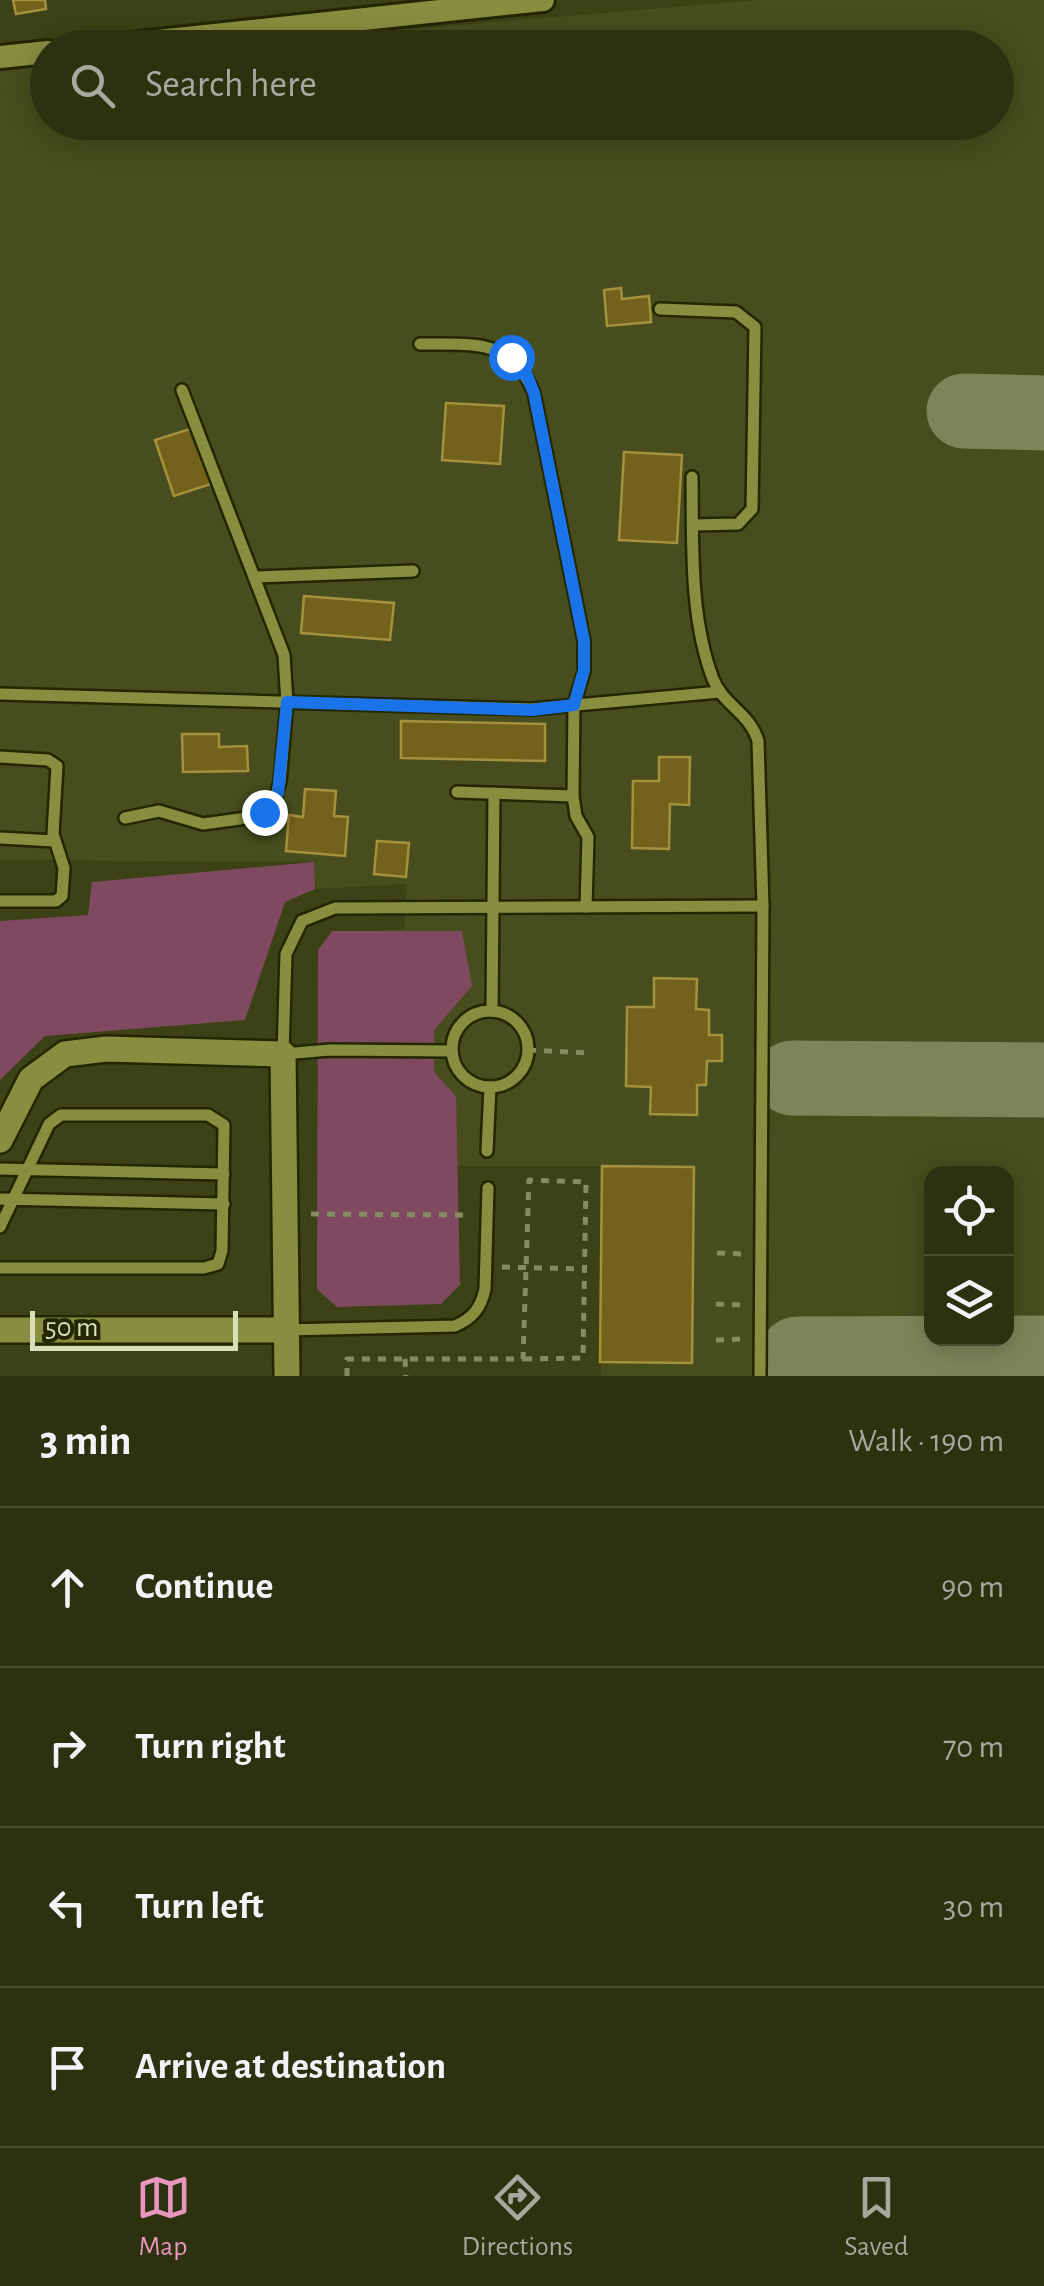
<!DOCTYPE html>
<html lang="en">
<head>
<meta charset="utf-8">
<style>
  :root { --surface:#2d3110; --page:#353919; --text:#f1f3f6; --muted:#a7a99f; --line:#484c30; --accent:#e797bd }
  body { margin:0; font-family:"Alegreya Sans",sans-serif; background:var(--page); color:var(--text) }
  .controls { position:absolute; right:30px; bottom:30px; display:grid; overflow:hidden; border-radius:20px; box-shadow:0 5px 25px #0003 }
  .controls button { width:90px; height:90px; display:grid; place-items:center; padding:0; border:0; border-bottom:2px solid var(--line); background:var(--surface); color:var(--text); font:50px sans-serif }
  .scale { position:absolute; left:30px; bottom:25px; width:208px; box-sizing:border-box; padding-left:10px; border:5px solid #d8deb7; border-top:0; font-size:28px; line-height:35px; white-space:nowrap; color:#d8deb7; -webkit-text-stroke:8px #232704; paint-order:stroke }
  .stop { position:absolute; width:30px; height:30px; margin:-22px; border:8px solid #1a73e8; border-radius:50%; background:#fff }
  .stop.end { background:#1a73e8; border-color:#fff; box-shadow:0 2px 10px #0008 }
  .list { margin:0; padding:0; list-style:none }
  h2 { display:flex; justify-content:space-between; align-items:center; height:130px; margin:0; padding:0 40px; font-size:42px }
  h2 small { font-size:32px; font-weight:400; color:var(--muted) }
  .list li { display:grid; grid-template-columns:65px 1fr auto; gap:30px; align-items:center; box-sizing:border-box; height:160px; padding:0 40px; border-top:2px solid var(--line) }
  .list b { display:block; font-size:38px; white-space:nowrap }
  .list em { font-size:32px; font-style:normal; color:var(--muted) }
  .icon { flex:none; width:55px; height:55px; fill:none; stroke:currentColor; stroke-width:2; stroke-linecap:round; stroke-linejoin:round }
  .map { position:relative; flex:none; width:1044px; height:1376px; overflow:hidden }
  .search { position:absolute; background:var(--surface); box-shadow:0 5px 25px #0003; left:30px; right:30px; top:30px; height:110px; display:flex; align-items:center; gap:25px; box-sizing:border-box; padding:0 35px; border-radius:55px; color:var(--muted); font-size:38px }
  .sheet { height:770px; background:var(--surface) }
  nav { display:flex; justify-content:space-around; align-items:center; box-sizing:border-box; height:140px; border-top:2px solid var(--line); background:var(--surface); font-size:28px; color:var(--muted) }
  nav a { display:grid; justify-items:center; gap:5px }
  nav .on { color:var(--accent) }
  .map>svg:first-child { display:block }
  .built { fill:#474d1d; fill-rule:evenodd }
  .green { fill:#7f4a5f }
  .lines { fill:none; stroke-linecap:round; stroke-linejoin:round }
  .taxiway { stroke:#7e845a; stroke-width:75 }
  .building { fill:#73621c; stroke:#a5903d; stroke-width:2.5 }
  .service-casing { stroke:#232700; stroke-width:16 }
  .minor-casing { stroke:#232700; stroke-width:28 }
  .tertiary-casing { stroke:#232700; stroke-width:30 }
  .path { stroke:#868b62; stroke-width:5; stroke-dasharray:8 8; stroke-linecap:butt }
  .service { stroke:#868f3f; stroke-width:11 }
  .minor { stroke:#868f3f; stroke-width:22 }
  .tertiary { stroke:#868f3f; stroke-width:25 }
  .route { stroke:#1a73e8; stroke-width:12 }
</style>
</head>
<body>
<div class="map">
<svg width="1044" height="1376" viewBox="0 0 1044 1376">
  <rect width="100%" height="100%" fill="#3c4116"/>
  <path class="built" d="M758 0H1044V1376H601L602 1166H329L354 932 404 929 407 884 315 889 314 862 0 860V64L47 60 48 122H996V48L198 47ZM932 1174H1006V1338H932Z"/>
  <g class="green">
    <polygon points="314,862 315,889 285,902 245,1020 45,1036 0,1080 0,921 88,915 92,882"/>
    <polygon points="332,931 462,931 472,986 434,1030 434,1072 456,1096 460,1285 441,1304 337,1307 317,1289 318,950"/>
  </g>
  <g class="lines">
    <g class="taxiway">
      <polyline points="964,411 1044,413"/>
      <polyline points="792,1078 1044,1080"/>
      <polyline points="797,1354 1044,1353"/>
    </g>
  </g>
  <g class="building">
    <polygon points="13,0 45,0 46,9 16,14"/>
    <polygon points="621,288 622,299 649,296 651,322 607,326 604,290"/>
    <polygon points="446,403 504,406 500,464 442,460"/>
    <polygon points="193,428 211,484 174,496 155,440"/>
    <polygon points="624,452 682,455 677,543 619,540"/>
    <polygon points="304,596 394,603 390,640 301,633"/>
    <polygon points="401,721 545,724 545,761 401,758"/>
    <polygon points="182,734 219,734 219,747 247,746 248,771 183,772"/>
    <polygon points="659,757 690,757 689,805 670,804 669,849 632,848 633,781 659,781"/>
    <polygon points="305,789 336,791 334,816 348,817 345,856 286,851 289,815 303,817"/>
    <polygon points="377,841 409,843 406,877 374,874"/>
    <polygon points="654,978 697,979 696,1009 709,1010 709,1035 722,1035 722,1061 707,1061 706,1085 697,1085 697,1115 650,1114 651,1087 626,1086 627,1007 654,1007"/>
    <polygon points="602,1166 694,1167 692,1363 600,1362"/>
  </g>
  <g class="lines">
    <g class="service-casing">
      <g id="service">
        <polyline points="660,309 736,312 755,327 752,509 738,524 693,525"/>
        <path d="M420 344C473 345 511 337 534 393L584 641V671L574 705 573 796 576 816 588 837 586 907"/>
        <path d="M692 477C693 542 689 616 713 679 723 705 750 713 758 741L763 906 760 1376"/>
        <polyline points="256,577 413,571"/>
        <polyline points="0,694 532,709 720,692"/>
        <polyline points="0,757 48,760 57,766 53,834 64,868 62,896 56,901 0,901"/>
        <polyline points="457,792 573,796"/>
        <polyline points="125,818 159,811 203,824 254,817 273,803 280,782 287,703 284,655 182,390"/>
        <polyline points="0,838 54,841"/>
        <polyline points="492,1011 494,793"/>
        <circle cx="490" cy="1049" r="38"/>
        <polyline points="452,1051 330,1050 283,1054 286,954 302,921 335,908 763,906"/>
        <polyline points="487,1151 490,1087"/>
        <polyline points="0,1169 224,1174"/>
        <polyline points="0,1199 224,1204"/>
        <polyline points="0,1227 49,1124 61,1115 208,1115 224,1125 222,1251 218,1264 204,1268 0,1268"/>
        <path d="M286 1330 455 1326C473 1318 481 1308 485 1289L488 1188"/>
      </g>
    </g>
    <g class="minor-casing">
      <g id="minor">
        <polyline points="92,48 543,0"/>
        <polyline points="0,57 48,52"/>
      </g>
    </g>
    <g class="tertiary-casing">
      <g id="tertiary">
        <polyline points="0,1140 31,1079 65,1054 106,1049 283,1054 287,1376"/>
        <polyline points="0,1330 286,1330"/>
      </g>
    </g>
    <g class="path">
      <polyline points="528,1050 591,1053"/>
      <polyline points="311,1214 470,1215"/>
      <polyline points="717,1253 744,1254"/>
      <polyline points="502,1267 584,1269"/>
      <polyline points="716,1304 743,1305"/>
      <polyline points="716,1340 743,1339"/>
      <polyline points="405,1359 406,1376"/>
      <polyline points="347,1376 347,1359 523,1359 529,1180 586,1182 583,1358 523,1359"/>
    </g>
    <use href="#service" class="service"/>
    <use href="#minor" class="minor"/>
    <use href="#tertiary" class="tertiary"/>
  </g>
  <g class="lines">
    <polyline class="route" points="264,812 278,793 287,702 532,710 574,705 584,670 584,641 534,393 526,373 511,357"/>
  </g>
</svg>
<div class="controls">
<button><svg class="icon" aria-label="locate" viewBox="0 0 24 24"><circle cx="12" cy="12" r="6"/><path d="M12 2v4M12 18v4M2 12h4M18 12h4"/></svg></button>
<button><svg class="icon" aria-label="layers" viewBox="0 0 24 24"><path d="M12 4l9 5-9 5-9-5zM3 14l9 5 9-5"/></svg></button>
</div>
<div class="scale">50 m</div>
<div class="stop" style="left:511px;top:357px"></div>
<div class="stop end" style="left:264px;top:812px"></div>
<div class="search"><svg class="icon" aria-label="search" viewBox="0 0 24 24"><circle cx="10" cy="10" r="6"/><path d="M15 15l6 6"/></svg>Search here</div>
</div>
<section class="sheet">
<h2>3 min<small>Walk · 190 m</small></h2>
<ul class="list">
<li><svg class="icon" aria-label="ahead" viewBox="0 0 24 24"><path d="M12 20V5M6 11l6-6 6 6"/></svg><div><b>Continue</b></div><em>90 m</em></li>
<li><svg class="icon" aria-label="right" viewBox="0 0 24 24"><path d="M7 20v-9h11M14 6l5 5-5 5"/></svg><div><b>Turn right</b></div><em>70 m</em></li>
<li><svg class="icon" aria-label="left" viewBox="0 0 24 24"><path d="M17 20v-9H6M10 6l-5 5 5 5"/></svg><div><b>Turn left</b></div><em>30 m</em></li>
<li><svg class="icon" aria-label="arrive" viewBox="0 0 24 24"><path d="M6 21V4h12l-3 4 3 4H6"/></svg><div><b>Arrive at destination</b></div></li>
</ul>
</section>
<nav>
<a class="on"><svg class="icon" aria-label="map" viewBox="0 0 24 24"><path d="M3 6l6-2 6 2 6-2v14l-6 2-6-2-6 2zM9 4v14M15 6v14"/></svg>Map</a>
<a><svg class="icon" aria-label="directions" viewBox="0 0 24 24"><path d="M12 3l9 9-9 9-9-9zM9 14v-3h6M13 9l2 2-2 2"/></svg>Directions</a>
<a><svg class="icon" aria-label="saved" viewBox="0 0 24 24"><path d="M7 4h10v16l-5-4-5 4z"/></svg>Saved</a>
</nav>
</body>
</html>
